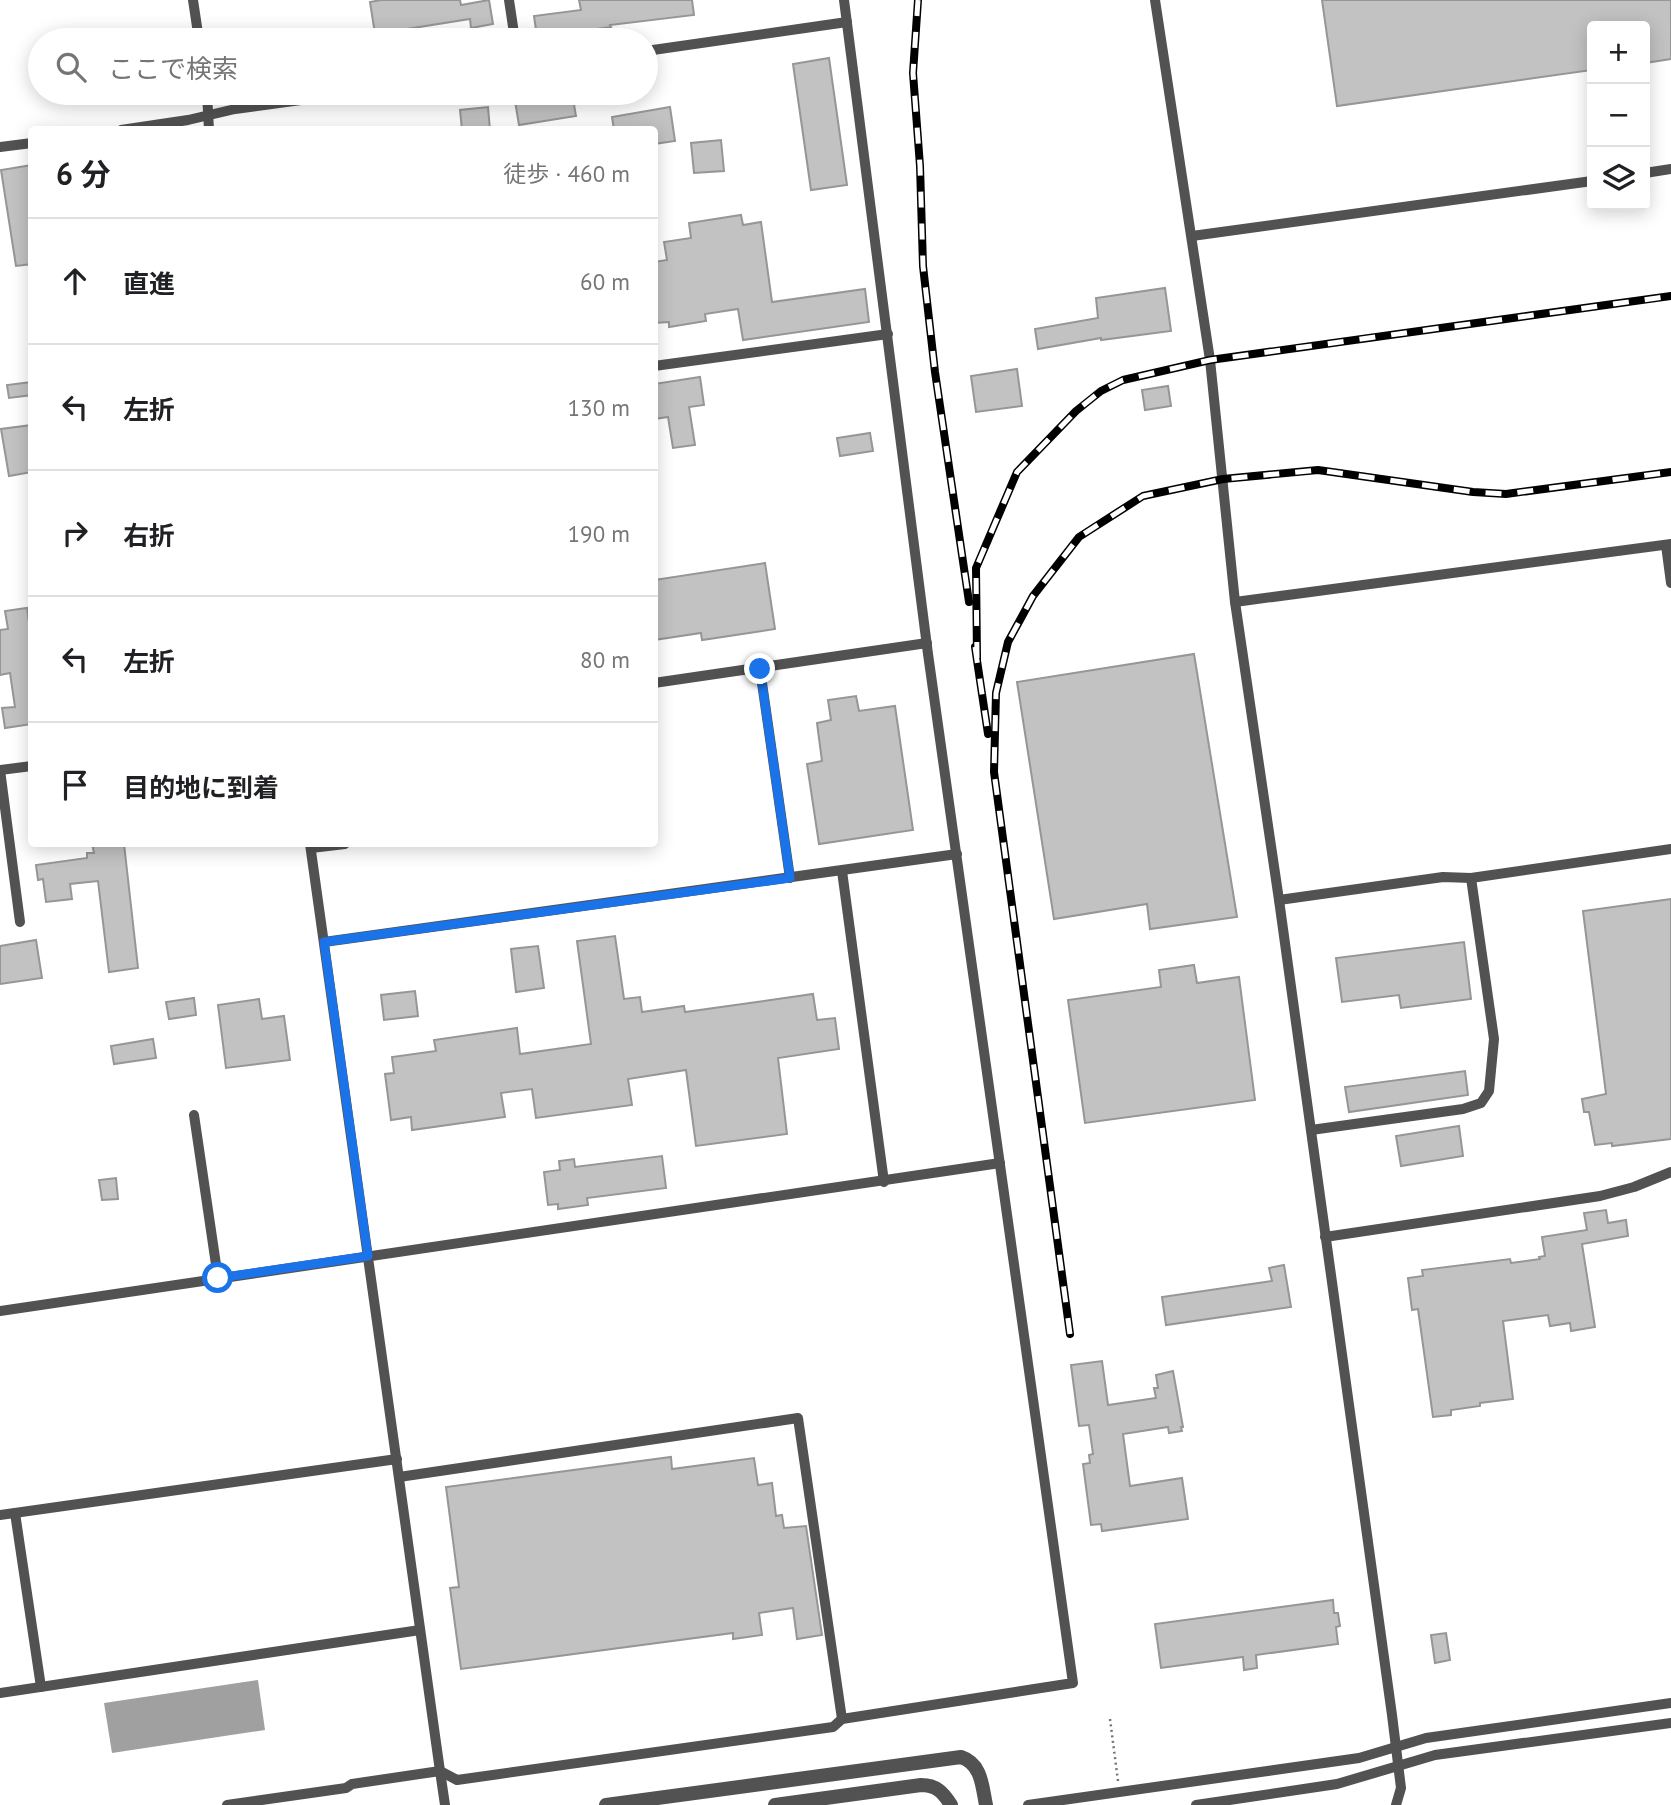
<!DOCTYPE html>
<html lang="ja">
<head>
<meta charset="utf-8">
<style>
  :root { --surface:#fff; --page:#f2f2f2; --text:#202124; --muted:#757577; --line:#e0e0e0 }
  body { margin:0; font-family:"PT Sans","Noto Sans JP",sans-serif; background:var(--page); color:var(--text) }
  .controls { position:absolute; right:21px; top:21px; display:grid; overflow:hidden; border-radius:7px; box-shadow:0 4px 18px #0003 }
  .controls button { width:63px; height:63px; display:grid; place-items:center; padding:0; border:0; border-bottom:2px solid var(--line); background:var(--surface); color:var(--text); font:35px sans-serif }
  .stop { position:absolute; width:21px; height:21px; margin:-16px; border:5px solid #1a73e8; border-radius:50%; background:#fff }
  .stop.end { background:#1a73e8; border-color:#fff; box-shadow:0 2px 7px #0008 }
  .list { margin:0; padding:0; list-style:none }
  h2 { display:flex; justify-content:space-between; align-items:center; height:91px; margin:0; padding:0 28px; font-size:30px }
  h2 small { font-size:23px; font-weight:400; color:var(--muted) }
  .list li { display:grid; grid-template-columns:46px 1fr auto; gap:21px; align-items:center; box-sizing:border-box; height:126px; padding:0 28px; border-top:2px solid var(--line) }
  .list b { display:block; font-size:26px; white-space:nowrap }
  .list em { font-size:23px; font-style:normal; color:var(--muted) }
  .icon { flex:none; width:38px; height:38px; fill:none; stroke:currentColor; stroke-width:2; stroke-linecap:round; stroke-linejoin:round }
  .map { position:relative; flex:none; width:1671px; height:1805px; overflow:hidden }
  .search { position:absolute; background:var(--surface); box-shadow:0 4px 18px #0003; left:28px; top:28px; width:630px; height:77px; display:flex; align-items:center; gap:18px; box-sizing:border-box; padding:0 24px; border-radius:38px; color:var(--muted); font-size:26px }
  .panel { position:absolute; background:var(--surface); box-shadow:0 4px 18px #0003; left:28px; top:126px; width:630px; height:721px; border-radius:7px }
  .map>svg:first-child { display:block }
  .water { fill:#a0a0a0 }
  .building { fill:#c2c2c2; stroke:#969696; stroke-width:2 }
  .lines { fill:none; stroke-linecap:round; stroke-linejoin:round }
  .path { stroke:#747474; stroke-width:2.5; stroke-dasharray:2 3.5; stroke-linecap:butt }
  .service { stroke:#525252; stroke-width:10 }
  .tertiary { stroke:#525252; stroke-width:14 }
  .rail-casing { stroke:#000; stroke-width:8 }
  .rail { stroke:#fff; stroke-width:5; stroke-dasharray:16; stroke-linecap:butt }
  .route { stroke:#1a73e8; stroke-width:9 }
</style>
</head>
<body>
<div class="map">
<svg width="1671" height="1805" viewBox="0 0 1671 1805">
  <rect width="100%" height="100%" fill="#fff"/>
  <polygon class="water" points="258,1680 265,1730 112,1753 104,1703"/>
  <g class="building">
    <polygon points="381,0 460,0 461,5 489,0 493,24 471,28 470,19 375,34 370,2"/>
    <polygon points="579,0 692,0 694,15 610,25 611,27 537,37 534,16 581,10"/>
    <polygon points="1322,0 1671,0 1671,59 1645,63 1645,26 1592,26 1592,70 1337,106"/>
    <polygon points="829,58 847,185 811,190 793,64"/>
    <polygon points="528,93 572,93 576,116 519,125 514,95"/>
    <polygon points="488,107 490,130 462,130 460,110"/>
    <polygon points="670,107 675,141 654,144 654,130 614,130 612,117"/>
    <polygon points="721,140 724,171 694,173 691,143"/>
    <polygon points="32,165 32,264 16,266 1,170"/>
    <polygon points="741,215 743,225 761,222 772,302 865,289 869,322 743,340 738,309 705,314 706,321 669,327 669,322 654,323 654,262 667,260 664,242 691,238 689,223"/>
    <polygon points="1165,288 1171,331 1101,340 1101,338 1038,349 1035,329 1098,318 1096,298"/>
    <polygon points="1017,369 1022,406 976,412 971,376"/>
    <polygon points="700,377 704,405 689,407 695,445 673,448 668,417 654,419 654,384"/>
    <polygon points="32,382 32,395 9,398 7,385"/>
    <polygon points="1168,386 1171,406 1145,410 1142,390"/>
    <polygon points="32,425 32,472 9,476 1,429"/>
    <polygon points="870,433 873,451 840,456 837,438"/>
    <polygon points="765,563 775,629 702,640 701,633 654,640 654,580"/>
    <polygon points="27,608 32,643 32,724 5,728 2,708 15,707 10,673 0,675 0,630 8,629 5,611"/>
    <polygon points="1194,654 1237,917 1150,929 1147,904 1054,919 1017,682"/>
    <polygon points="856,696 859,711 895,706 913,830 819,844 807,764 822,761 817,723 831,720 828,700"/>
    <polygon points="92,844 124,844 138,968 109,972 98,881 70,884 72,899 46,902 43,879 38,880 36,865 87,858 87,853 94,853"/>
    <polygon points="1671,899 1671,1139 1612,1146 1612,1143 1595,1145 1589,1112 1584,1112 1582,1099 1606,1094 1583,911"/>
    <polygon points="615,936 624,999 640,997 642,1012 684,1006 685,1012 813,994 817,1020 835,1018 839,1049 778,1058 787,1134 696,1146 686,1070 628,1079 632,1105 536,1118 532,1089 501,1093 505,1117 412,1130 411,1117 391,1120 385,1074 394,1073 392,1057 436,1051 434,1040 517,1028 520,1054 591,1044 577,941"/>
    <polygon points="36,940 42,978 0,984 0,946"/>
    <polygon points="1464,942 1471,999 1401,1008 1399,995 1342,1002 1336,958"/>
    <polygon points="538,946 544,988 516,992 511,949"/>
    <polygon points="1194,965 1197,983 1239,977 1255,1100 1085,1123 1068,1000 1161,987 1159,970"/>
    <polygon points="415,991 418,1016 384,1020 381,995"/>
    <polygon points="194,998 196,1015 169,1019 166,1002"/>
    <polygon points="259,999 262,1019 284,1016 290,1060 226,1068 218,1005"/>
    <polygon points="153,1039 156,1058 114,1064 111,1046"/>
    <polygon points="1465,1071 1468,1095 1349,1112 1345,1087"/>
    <polygon points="1459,1126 1463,1156 1401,1166 1396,1136"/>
    <polygon points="662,1156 666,1188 587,1198 588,1205 558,1209 558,1204 548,1205 544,1172 560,1170 559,1161 574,1159 575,1167"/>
    <polygon points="116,1178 118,1199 102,1200 99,1180"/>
    <polygon points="1606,1210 1608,1223 1626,1220 1628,1236 1582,1244 1595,1327 1571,1331 1570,1323 1550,1326 1548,1315 1503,1321 1513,1399 1480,1403 1480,1406 1451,1410 1451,1415 1433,1417 1418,1309 1412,1310 1408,1278 1423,1276 1422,1270 1510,1259 1511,1263 1540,1259 1539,1257 1545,1256 1542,1237 1587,1230 1584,1213"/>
    <polygon points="1284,1265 1291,1307 1166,1325 1162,1297 1272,1281 1269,1268"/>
    <polygon points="1102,1361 1108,1405 1156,1398 1154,1388 1158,1388 1156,1375 1173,1371 1183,1427 1181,1427 1182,1431 1169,1433 1168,1427 1123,1434 1130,1486 1182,1478 1188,1519 1102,1531 1101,1524 1091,1525 1083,1464 1090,1463 1089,1455 1093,1454 1089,1425 1079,1426 1071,1365"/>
    <polygon points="671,1457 672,1469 754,1458 758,1485 772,1483 776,1516 782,1515 784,1528 806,1526 822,1635 797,1639 793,1608 759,1613 762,1635 733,1639 733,1633 461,1669 450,1588 459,1587 446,1487"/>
    <polygon points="1333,1600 1334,1613 1338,1613 1340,1626 1336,1627 1338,1644 1256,1655 1257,1668 1244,1670 1243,1657 1161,1668 1155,1624"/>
    <polygon points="1446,1633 1450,1660 1435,1663 1431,1635"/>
  </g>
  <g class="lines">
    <polyline class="path" points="1110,1719 1118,1781"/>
    <g class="service">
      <polyline points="193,0 199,40"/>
      <polyline points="509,0 515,40"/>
      <polyline points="1155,0 1210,360 1235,602 1279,900 1392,1715 1401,1788 1396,1805"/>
      <polyline points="646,51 847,22"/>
      <polyline points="207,93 209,130"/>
      <polyline points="121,130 188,120 235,109 352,93"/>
      <polyline points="0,147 32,143"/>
      <polyline points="1645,173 1671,169"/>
      <polyline points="1192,236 1592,181"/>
      <polyline points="654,366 888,334"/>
      <polyline points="1666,545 1671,583"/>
      <polyline points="1235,602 1671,544"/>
      <polyline points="760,669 790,878"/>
      <polyline points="654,683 927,643"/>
      <polyline points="0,770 20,922"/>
      <polyline points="0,770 32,766"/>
      <polyline points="311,848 345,844"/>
      <polyline points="842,871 884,1182"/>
      <polyline points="1279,900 1443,877 1471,878 1671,849"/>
      <polyline points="324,942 957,854"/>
      <polyline points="194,1115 218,1278"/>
      <polyline points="1311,1130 1463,1109 1481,1103 1489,1091 1494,1039 1471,878"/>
      <polyline points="1325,1237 1600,1196 1634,1187 1671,1172"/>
      <polyline points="0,1311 1000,1163"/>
      <polyline points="399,1477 798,1418 842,1719"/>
      <polyline points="15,1513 41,1687"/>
      <polyline points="0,1515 397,1459"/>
      <polyline points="0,1693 420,1630"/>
      <polyline points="440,1771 457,1780 833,1727 842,1719 1073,1683 928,654 844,0"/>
      <polyline points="440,1771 445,1805"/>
      <polyline points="227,1805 346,1788 352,1784 440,1771 310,844"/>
      <polyline points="1028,1805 1359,1758 1426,1738 1671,1703"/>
      <polyline points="1196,1805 1337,1784 1435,1755 1671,1723"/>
    </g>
    <g class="tertiary">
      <path d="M606 1805 961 1757C982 1764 982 1786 986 1805"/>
      <path d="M775 1805 921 1785C936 1785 943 1792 951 1805"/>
    </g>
    <g class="rail-casing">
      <g id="rail">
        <polyline points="918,0 913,73 920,166 923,266 935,372 969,602"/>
        <polyline points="975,647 988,734"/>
        <polyline points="977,658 976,568 1017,472 1076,411 1101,391 1123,380 1210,360 1671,296"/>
        <polyline points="1070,1334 994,772 996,693 1008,642 1033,596 1079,537 1143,496 1223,479 1318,470 1473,492 1506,494 1671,472"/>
      </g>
    </g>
    <use href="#rail" class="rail"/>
  </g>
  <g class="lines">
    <polyline class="route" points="218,1278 368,1256 324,942 790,878 760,669"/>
  </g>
</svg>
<div class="controls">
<button>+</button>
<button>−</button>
<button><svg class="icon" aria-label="layers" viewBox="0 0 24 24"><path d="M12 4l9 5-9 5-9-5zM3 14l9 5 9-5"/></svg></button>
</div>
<div class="stop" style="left:218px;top:1278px"></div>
<div class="stop end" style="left:760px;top:669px"></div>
<div class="search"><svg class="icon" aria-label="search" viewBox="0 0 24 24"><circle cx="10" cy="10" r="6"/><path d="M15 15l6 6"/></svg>ここで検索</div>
<section class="panel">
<h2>6 分<small>徒歩 · 460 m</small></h2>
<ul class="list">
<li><svg class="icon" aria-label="ahead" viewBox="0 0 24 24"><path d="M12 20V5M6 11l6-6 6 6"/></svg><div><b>直進</b></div><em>60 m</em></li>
<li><svg class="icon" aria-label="left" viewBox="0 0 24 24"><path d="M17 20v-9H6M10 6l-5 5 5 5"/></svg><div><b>左折</b></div><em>130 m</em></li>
<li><svg class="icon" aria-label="right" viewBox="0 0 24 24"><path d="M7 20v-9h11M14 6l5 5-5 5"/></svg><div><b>右折</b></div><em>190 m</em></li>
<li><svg class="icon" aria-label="left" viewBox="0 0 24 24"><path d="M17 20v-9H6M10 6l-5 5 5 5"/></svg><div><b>左折</b></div><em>80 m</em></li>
<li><svg class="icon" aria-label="arrive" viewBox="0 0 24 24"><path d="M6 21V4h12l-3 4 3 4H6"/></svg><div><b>目的地に到着</b></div></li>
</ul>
</section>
</div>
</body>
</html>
